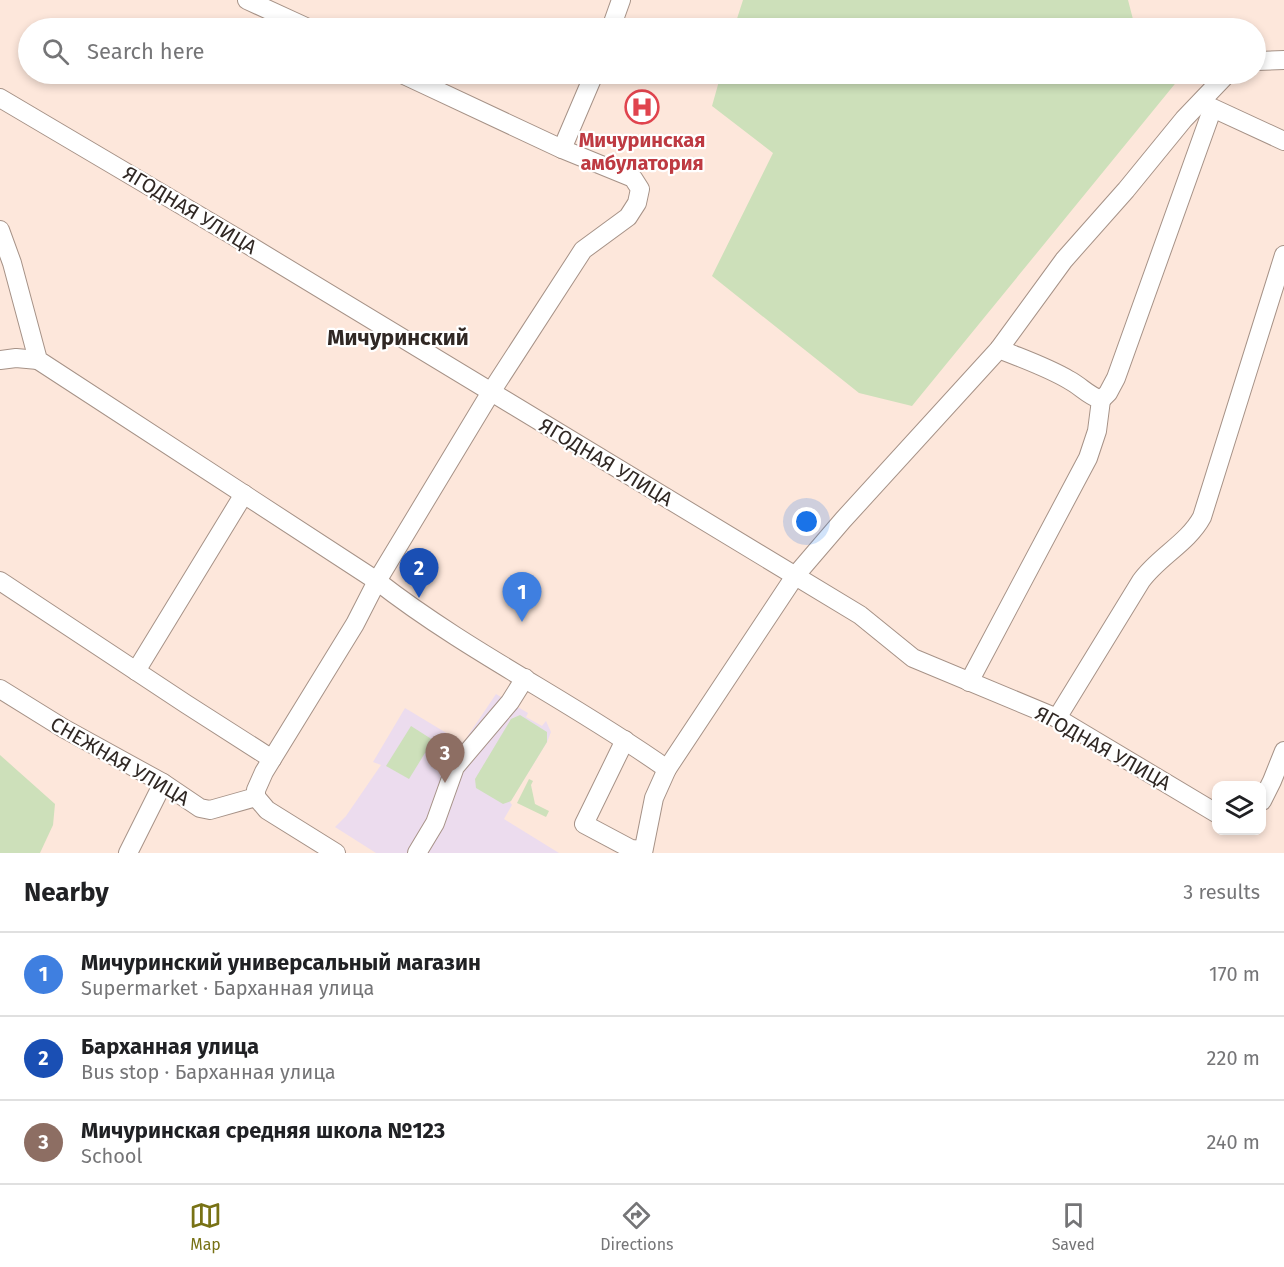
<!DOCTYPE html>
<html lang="en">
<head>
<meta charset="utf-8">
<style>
  :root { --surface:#fff; --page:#f2f2f2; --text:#202124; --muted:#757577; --line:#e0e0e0; --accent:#787215 }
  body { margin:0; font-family:"Fira Sans",sans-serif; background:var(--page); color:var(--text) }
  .controls { position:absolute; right:18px; bottom:18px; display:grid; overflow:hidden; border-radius:12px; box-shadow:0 3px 9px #0003 }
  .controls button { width:54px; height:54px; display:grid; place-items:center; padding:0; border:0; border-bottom:2px solid var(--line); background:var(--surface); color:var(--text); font:30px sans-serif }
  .you { position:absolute; left:807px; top:522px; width:21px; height:21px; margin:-15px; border:4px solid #fff; border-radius:50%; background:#1a73e8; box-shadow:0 0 0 9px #1a73e833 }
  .badge { display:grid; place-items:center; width:39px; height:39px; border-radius:50%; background:var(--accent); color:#fff; font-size:20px; font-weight:700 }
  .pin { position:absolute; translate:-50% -50px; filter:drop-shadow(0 2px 3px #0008) }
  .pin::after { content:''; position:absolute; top:32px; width:21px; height:18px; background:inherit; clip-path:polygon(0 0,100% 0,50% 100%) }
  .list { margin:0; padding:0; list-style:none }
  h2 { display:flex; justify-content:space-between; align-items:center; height:78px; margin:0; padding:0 24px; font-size:26px }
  h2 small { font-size:20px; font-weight:400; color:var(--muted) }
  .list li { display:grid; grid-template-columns:39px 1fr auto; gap:18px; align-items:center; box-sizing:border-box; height:84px; padding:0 24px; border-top:2px solid var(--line) }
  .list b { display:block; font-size:22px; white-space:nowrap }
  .list p { margin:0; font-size:20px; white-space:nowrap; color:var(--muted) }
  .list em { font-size:20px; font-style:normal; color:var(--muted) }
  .icon { flex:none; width:33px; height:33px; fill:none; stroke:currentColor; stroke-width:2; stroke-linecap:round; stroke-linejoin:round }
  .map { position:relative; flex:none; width:1284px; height:853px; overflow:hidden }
  .search { position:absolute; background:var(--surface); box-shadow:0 3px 9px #0003; left:18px; right:18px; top:18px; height:66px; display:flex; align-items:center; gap:15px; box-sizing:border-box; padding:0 21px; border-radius:33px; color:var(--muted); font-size:22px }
  .sheet { height:330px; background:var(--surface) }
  nav { display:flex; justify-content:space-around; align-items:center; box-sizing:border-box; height:84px; border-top:2px solid var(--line); background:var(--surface); font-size:16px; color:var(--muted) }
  nav a { display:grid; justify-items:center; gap:3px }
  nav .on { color:var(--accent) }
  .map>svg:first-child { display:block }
  .education { fill:#ecdcee }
  .green { fill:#cde0ba }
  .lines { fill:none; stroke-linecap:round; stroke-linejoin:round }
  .minor-casing { stroke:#a69287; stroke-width:20 }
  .minor { stroke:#fff; stroke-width:18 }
  .labels { text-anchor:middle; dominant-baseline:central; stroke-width:4.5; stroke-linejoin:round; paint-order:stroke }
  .health-label { font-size:20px; font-weight:bold; fill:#be3a42; stroke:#fff }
  .street-label { font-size:20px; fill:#302824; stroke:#fff }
  .quarter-label { font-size:22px; font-weight:bold; fill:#302824; stroke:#fff }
</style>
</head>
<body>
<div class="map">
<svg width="1284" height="853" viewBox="0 0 1284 853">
  <rect width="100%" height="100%" fill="#fde7db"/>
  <polygon class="education" points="496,694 528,713 526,717 542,726 546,721 551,732 547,742 510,802 512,805 504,819 559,853 376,853 335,827 346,816 381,765 373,762 405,708 463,743"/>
  <g class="green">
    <polygon points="743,0 1128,0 1135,27 1137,28 734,28"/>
    <polygon points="721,74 1183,74 912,406 859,393 712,276 773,153 712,106"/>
    <polygon points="520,715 547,732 547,742 511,801 503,804 476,788 475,779 511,719"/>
    <polygon points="411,726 433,740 409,779 386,766"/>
    <polygon points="0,755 55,804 53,825 40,853 0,853"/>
    <polygon points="529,779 533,781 531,785 535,804 549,811 546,817 517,803"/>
  </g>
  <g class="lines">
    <g class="minor-casing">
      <g id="minor">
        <polyline points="247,0 308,28"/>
        <polyline points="611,28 621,0"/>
        <polyline points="1256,61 1284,60"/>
        <polyline points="0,98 232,235 860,615 913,658 1057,718 1216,813"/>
        <polyline points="1204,104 1284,141"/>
        <polyline points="562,149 594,74"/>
        <path d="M0 230 12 263 38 360 377 581C468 652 573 702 667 769"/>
        <polyline points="0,360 16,358 38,360"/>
        <polyline points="1101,400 1108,393 1116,378 1212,110"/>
        <polyline points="0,581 186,704 272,759"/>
        <polyline points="136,671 244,494"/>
        <path d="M969 682 1088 458 1097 431 1101 400C1086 394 1082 387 1069 380 1047 367 1023 359 999 349"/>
        <polyline points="0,689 63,728 163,783 200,808 210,810 256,797"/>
        <path d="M1057 718 1141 581C1158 557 1188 543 1202 517L1284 255"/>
        <polyline points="625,740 584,824 631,849 643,850"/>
        <polyline points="256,797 256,790 264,772 355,624 377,581 491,392 583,250 628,217 637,203 640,189 633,178 562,149 402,74"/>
        <polyline points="256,797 267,810 336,853"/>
        <polyline points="1262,801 1272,781 1284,751"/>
        <polyline points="128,853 163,783"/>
        <polyline points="417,853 435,823 455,767 510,702 525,678"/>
        <polyline points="643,853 654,798 667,769 795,576 843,520 999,349 1064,260 1126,190 1184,119 1227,74"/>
      </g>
    </g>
    <use href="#minor" class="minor"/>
  </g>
  <defs>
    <g id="hospital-ring" transform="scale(1.725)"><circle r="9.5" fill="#fff" stroke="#e0444e" stroke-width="1.5"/><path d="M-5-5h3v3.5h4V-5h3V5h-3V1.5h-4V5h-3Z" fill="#e0444e"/></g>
  </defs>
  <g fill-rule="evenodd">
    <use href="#hospital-ring" x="642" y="107"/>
  </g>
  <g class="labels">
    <g class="health-label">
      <text x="642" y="140">Мичуринская<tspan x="642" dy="23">амбулатория</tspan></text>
    </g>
    <g class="street-label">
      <text transform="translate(190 210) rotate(31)">ЯГОДНАЯ УЛИЦА</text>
      <text transform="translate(606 462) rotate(31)">ЯГОДНАЯ УЛИЦА</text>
      <text transform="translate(1103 748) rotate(29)">ЯГОДНАЯ УЛИЦА</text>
      <text transform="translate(120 761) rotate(30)">СНЕЖНАЯ УЛИЦА</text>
    </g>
    <g class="quarter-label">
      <text x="398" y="337">Мичуринский</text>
    </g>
  </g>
</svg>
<div class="controls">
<button><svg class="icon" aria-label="layers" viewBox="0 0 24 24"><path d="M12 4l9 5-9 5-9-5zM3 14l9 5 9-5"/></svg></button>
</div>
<div class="you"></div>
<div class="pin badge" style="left:522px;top:622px;background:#3f7fe0">1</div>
<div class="pin badge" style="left:419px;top:598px;background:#1a4fb4">2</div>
<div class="pin badge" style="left:445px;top:783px;background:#8d6e63">3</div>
<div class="search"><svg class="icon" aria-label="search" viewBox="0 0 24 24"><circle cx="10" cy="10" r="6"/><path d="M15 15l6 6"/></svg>Search here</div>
</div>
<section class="sheet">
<h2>Nearby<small>3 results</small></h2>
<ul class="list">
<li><span class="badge" style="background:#3f7fe0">1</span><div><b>Мичуринский универсальный магазин</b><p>Supermarket · Барханная улица</p></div><em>170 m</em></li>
<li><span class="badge" style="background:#1a4fb4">2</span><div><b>Барханная улица</b><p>Bus stop · Барханная улица</p></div><em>220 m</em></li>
<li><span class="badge" style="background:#8d6e63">3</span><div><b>Мичуринская средняя школа №123</b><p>School</p></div><em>240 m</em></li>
</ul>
</section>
<nav>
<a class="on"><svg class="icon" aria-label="map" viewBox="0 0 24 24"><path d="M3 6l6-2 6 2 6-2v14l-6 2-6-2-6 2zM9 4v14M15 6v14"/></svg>Map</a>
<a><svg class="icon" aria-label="directions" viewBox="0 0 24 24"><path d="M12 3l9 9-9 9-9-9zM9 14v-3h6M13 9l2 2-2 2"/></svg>Directions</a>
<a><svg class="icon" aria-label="saved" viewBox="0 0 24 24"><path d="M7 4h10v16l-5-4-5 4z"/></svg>Saved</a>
</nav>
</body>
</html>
